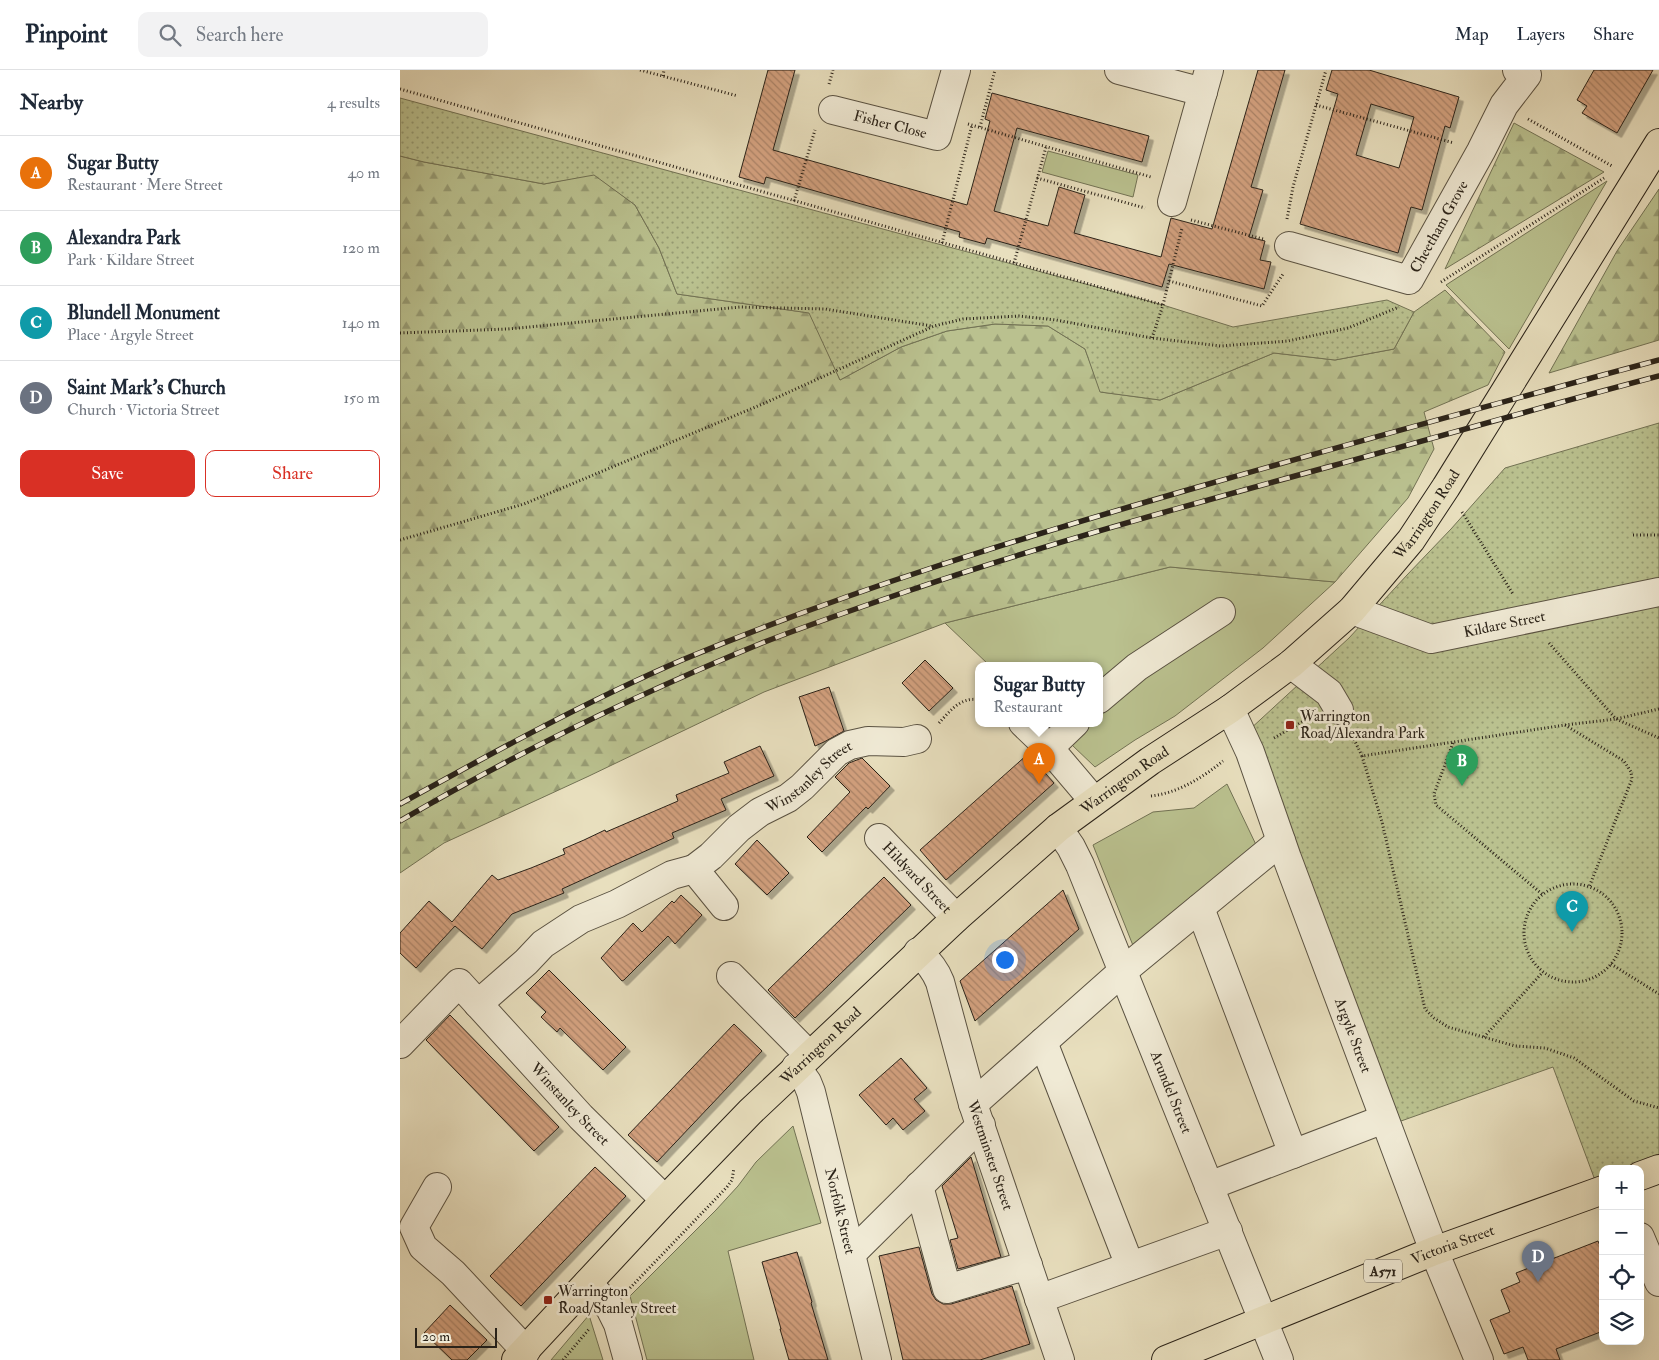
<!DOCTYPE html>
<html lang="en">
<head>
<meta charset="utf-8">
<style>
  :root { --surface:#fff; --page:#f2f2f3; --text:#1f2937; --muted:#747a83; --line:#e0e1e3; --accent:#d93025 }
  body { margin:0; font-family:"IM FELL Double Pica",serif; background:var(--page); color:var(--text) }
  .controls { position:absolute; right:15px; bottom:15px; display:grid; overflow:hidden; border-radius:10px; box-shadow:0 5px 20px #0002 }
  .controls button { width:45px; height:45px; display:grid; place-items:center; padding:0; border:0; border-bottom:1px solid var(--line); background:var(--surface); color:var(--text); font:25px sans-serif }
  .scale { position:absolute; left:15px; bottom:12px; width:82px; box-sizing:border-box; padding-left:5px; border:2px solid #2b2319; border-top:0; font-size:14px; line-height:18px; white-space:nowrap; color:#2b2319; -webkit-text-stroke:4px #f0ead5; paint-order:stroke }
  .you { position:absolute; left:604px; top:889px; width:18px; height:18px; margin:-12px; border:4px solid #fff; border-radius:50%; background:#1a73e8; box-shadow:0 0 0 8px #1a73e833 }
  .badge { display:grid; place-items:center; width:32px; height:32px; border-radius:50%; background:var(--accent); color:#fff; font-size:16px; font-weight:700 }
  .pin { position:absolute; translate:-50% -41px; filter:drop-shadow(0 1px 2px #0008) }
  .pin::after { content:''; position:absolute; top:26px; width:18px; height:15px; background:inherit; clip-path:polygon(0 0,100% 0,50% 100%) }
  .popup { position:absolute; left:575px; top:592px; width:128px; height:65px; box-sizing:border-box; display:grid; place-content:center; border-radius:10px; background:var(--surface); filter:drop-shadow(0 1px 4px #0005); font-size:16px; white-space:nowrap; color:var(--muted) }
  .popup b { font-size:19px; color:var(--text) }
  .popup::after { content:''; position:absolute; left:50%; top:100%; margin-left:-10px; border:10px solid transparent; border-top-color:var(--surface) }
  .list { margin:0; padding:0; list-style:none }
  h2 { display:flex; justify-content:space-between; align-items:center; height:65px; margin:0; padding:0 20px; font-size:21px }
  h2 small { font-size:16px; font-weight:400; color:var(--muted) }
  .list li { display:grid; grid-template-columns:32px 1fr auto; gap:15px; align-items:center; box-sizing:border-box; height:75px; padding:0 20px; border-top:1px solid var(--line) }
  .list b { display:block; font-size:19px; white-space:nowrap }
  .list p { margin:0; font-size:16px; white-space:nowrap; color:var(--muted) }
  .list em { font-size:16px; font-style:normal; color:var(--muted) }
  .actions { display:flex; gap:10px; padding:15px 20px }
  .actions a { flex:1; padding:11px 0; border:1px solid var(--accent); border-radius:10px; text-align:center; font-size:18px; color:var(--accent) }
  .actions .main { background:var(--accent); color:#fff }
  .icon { flex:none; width:28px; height:28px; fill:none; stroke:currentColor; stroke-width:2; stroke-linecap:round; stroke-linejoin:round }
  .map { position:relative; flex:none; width:1259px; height:1290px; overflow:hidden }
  header { display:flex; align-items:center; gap:30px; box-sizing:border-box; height:70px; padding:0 25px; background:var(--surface); border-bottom:1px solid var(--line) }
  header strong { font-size:24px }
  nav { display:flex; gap:28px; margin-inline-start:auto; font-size:18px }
  .search { width:350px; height:45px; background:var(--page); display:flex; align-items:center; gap:12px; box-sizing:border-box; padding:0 18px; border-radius:10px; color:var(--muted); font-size:19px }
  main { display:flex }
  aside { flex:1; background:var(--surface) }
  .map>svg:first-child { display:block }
  .green { fill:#bac18f; stroke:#727254 }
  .forest { fill:url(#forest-firs); stroke:#727254 }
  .park { fill:url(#park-dots); stroke:#727254 }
  .building { fill:url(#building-back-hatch); stroke:#2b2319; fill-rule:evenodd; filter:url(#shadow) }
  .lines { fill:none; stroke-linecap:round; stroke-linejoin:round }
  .minor-casing { stroke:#5a5242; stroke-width:30 }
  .major-casing { stroke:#2b2319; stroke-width:30 }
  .path { stroke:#2b2319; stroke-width:3; stroke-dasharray:1 2.5; stroke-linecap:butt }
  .minor { stroke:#f0ead5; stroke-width:28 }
  .major { stroke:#e8dfbe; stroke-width:28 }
  .rail-casing { stroke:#2b2319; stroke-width:5.5 }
  .rail { stroke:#f0ead5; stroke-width:4; stroke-dasharray:11; stroke-linecap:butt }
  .poi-dot { fill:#8f2418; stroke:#f0ead5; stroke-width:2 }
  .labels { text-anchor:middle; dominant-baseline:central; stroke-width:5; stroke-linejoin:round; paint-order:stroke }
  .shield { fill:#f0ead5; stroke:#665f51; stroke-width:1 }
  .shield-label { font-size:14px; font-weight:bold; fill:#2b2319 }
  .street-label { font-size:15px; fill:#2b2319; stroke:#f0ead5 }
  .poi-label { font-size:15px; fill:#2b2319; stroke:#f0ead5; text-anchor:start }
</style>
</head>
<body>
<header>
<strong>Pinpoint</strong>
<div class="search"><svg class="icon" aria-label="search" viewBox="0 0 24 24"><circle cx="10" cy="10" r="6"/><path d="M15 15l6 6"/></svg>Search here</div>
<nav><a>Map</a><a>Layers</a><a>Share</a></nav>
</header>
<main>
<aside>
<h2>Nearby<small>4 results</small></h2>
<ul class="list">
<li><span class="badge" style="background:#e8710a">A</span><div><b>Sugar Butty</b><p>Restaurant · Mere Street</p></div><em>40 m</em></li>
<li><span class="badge" style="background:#2e9e5b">B</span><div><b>Alexandra Park</b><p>Park · Kildare Street</p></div><em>120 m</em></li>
<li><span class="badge" style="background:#0f9aa8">C</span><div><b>Blundell Monument</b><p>Place · Argyle Street</p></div><em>140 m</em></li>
<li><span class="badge" style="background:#6b7280">D</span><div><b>Saint Mark's Church</b><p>Church · Victoria Street</p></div><em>150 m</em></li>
</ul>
<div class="actions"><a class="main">Save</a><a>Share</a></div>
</aside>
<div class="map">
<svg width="1259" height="1290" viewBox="0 0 1259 1290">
  <defs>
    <pattern id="forest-firs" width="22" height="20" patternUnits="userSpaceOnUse" patternTransform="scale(1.25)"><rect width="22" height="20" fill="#bac18f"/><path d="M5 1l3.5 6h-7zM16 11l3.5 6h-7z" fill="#979c74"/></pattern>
    <pattern id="park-dots" width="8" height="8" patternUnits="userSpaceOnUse" patternTransform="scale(1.25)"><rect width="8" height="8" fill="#bac18f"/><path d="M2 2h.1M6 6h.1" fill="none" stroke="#979c74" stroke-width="1.8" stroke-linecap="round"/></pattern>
    <pattern id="building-back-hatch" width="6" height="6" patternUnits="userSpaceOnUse" patternTransform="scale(1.25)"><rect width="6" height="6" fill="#d3a17f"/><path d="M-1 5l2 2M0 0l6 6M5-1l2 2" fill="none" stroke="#ab8367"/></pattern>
    <filter id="shadow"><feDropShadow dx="4.5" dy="4.5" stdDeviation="0" flood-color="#0004"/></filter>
  </defs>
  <rect width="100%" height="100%" fill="#e8dfbe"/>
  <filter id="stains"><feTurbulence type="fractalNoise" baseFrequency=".004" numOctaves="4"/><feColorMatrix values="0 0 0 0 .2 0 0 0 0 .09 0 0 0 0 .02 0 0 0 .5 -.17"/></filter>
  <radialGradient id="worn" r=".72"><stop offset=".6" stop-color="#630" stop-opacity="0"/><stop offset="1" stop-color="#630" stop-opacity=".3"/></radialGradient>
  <g class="green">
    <polygon points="648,81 738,105 733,127 642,102"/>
    <polygon points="1207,111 1109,279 1046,215"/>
    <polygon points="770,497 935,512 863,578 775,646 735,670 695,697 649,653 699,653 699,595 589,595 545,553"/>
    <polygon points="827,714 859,781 734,878 693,775 753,742 794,738"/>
    <polygon points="393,1056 421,1153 328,1181 354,1290 247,1290 230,1226 316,1140 338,1116 356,1092"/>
    <polygon points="189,1245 203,1290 151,1290"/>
  </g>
  <g class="forest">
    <polygon points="1114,53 1204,102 1045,199"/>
    <polygon points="0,86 24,92 144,114 194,104 235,135 259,178 277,224 410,243 440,310 501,277 547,261 595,254 648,256 685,279 701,322 760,330 874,283 935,290 994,279 1014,242 1045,220 1105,282 1088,315 1024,342 1034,379 1008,428 935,512 770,497 545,553 364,622 189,706 44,773 0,803"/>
    <polygon points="1259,119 1259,270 1149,303 1217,181"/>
  </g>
  <g class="park">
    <polygon points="0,28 763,235 833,257 987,230 1014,242 994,279 935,290 874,283 760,330 700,322 685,279 648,256 595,254 547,261 501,277 440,310 409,243 277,224 259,178 235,135 194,105 144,114 24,92 0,86"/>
    <polygon points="1259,353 1259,1098 1203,1099 1203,1120 1199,1121 1153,997 987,1056 848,661 949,568 1007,505 1051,459 1105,398"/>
  </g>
  <g class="building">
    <polygon points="368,0 395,0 373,80 567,135 590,51 585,49 592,23 749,66 742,92 617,58 594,141 648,156 659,117 685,125 674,163 761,187 771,148 812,159 858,0 885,0 851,117 863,120 849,167 865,171 860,190 871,192 864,219 769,194 762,217 587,168 585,174 559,167 560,162 366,107 364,114 339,107"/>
    <path d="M932 0H969L1059 27 1050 58 1045 56 1022 140 1011 137 998 183 900 154 938 24 926 20ZM971 34 1014 47 999 98 956 85Z"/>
    <polygon points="1194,0 1253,0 1217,63 1182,43 1187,36 1177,30"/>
    <polygon points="525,590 553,618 529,641 502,613"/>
    <polygon points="429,617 444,661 424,672 415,676 399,627"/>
    <polygon points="360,676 374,706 321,729 326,740 272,763 274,768 162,819 164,823 112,844 82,879 55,856 16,898 0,883 0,863 29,831 52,852 92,805 98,810 131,798 165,784 163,779 184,770 205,760 206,762 278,731 276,725 329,703 324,692"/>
    <polygon points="628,684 654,713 546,810 520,780"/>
    <polygon points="462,688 490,716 468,739 466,737 422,782 407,767 450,722 435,707 449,693"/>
    <polygon points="357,770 389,803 367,825 335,794"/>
    <polygon points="484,807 511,835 395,948 368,920"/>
    <polygon points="663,820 679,859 575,951 560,911"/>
    <polygon points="281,825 302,845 275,874 268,866 224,910 222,911 201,888 233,853 242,862 272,831 274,833"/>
    <polygon points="149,900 226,977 203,1000 160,958 157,962 141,947 146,942 126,923"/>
    <polygon points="50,945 159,1057 134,1081 26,970"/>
    <polygon points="334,954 362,981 257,1092 228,1065"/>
    <polygon points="501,988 527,1018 514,1029 525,1041 503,1060 493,1048 486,1055 459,1025"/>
    <polygon points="571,1087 601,1187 558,1199 550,1170 558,1168 542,1116"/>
    <polygon points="195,1097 226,1126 121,1236 90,1206"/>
    <polygon points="1198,1171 1203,1183 1203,1261 1156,1279 1160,1290 1128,1290 1123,1277 1104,1284 1090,1250 1110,1242 1101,1220 1120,1212 1116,1203"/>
    <polygon points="519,1177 532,1224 536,1230 543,1234 551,1234 612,1216 630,1274 580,1290 503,1290 479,1186"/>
    <polygon points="397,1182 412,1232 411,1233 428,1290 389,1290 380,1259 381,1259 362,1192"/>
    <polygon points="50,1235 87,1270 67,1290 52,1290 24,1263"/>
  </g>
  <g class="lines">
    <g class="minor-casing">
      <g id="minor">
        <polyline points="719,0 803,22"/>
        <path id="s1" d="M433 40 537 66 556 0"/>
        <polyline points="772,132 809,0"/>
        <path id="s2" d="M889 176 1009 210 1081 81 1104 35 1127 5 1117 0"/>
        <path id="s3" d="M952 540 1031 569 1259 522"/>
        <polyline points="891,594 929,623 939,640"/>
        <polyline points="699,629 737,597 821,542"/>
        <path id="s4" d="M830 639 850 682 887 788 1034 1181 1079 1290"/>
        <polyline points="623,653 649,678 694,731"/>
        <polyline points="649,678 675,653"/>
        <path id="s5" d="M658 758 671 777 680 795 879 1290"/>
        <path id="s6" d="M479 768 556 848"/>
        <path id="s7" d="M324 836 294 799 311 786 339 758 360 742 388 728 402 717 437 682 450 675 468 671 504 672 517 669"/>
        <polyline points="800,838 893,1084"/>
        <path id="s8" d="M518 882C528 891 535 899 540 912L573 1034 660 1290"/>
        <polyline points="331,906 409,985"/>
        <polyline points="78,934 126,892 143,874 181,849 217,834 272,805 294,799"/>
        <polyline points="643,972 730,1196"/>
        <path id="s9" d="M0 974 59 913 181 1047 265 1130"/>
        <path id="s10" d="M396 997 407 1012 411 1022 477 1290"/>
        <polyline points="573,1034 723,901 881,771"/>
        <polyline points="519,1116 547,1219 628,1195"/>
        <polyline points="809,1116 984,1049"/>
        <polyline points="37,1117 14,1157 23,1177 53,1203 126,1281"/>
        <polyline points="1240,1167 1259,1212"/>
        <polyline points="451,1184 581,1055"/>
        <polyline points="188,1213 210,1238 218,1254 228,1290"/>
        <polyline points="639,1229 828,1161"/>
      </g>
    </g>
    <g class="major-casing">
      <g id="major">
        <polyline points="1240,1106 1259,1099"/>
        <path id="s11" d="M116 1290 265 1130 350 1042 556 848 658 758 750 691 830 639 891 594 952 540 1011 470 1046 417 1259 73"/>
        <path id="s12" d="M766 1290 1034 1181 1203 1120"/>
      </g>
    </g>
    <g class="path">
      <polyline points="240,0 338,26"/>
      <polyline points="263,6 264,0"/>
      <polyline points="429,14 433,0"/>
      <polyline points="0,19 763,235"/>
      <polyline points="916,35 1054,73"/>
      <polyline points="1128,49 1212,96"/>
      <polyline points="568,54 751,107"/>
      <polyline points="580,57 595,0"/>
      <polyline points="637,108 745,138"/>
      <polyline points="394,131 415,60"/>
      <polyline points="887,149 893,117 926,0"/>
      <polyline points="791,150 863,169"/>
      <polyline points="542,173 572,55"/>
      <polyline points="614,193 646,77"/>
      <polyline points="769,211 862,236 883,204"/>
      <polyline points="1041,212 1204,108"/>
      <polyline points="0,263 108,259 340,237 425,239 532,256"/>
      <polyline points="752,268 763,235 782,158"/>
      <polyline points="1062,442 1113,524"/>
      <polyline points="1233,465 1259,465"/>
      <polyline points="0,470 124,434 365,333 534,256 563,249 619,246 656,250 752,268 821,276 888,271 948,258 999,237"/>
      <polyline points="1149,573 1216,649 1259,668"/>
      <polyline points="1259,639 1216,649 1165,655 962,686 982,752 1025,939 1034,948 1048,957 1115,976 1145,978 1174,988 1234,1031 1259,1038"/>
      <path d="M539 653C549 642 561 626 579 630"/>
      <polyline points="1165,655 1224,691 1231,702 1232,709 1189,817"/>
      <polyline points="951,663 962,686"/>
      <polyline points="874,668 912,646"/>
      <polyline points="1053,673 1034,724 1036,735 1142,824"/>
      <path d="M751 726C778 723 802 708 823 691"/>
      <circle cx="1173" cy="863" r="49"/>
      <polyline points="1211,894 1259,924"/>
      <polyline points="1084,967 1142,903"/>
      <polyline points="230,1218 327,1117 332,1110 334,1098"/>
      <polyline points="163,1290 190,1258"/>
    </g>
    <use href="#minor" class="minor"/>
    <use href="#major" class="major"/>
    <g class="rail-casing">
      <g id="rail">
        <path d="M0 734C92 683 185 632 282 590 449 520 624 467 798 417 952 373 1105 331 1259 290"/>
        <path d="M0 751C116 683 238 624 362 573 408 555 455 539 502 523 642 475 785 436 928 397 1038 367 1148 335 1259 306"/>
      </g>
    </g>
    <use href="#rail" class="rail"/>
  </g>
  <g class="poi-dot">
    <rect x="885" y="650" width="10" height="10" rx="2.5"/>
    <rect x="143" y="1225" width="10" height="10" rx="2.5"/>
  </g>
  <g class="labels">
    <rect class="shield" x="964" y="1189.5" width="38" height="23" rx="4"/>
    <g class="shield-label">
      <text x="983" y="1201">A571</text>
    </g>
    <g class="street-label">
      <text stroke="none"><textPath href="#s1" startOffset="59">Fisher Close</textPath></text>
      <text stroke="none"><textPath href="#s2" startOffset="186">Cheetham Grove</textPath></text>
      <text stroke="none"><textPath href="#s11" startOffset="1248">Warrington Road</textPath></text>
      <text stroke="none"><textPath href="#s3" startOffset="159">Kildare Street</textPath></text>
      <text stroke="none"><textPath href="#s7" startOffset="196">Winstanley Street</textPath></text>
      <text stroke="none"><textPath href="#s11" startOffset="842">Warrington Road</textPath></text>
      <text stroke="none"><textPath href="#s6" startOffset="55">Hildyard Street</textPath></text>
      <text stroke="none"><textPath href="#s4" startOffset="349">Argyle Street</textPath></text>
      <text stroke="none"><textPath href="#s11" startOffset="438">Warrington Road</textPath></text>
      <text stroke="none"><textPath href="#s5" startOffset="288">Arundel Street</textPath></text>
      <text stroke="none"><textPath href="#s9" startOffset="249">Winstanley Street</textPath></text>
      <text stroke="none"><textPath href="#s8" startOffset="218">Westminster Street</textPath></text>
      <text stroke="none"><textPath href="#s10" startOffset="152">Norfolk Street</textPath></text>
      <text stroke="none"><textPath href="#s12" startOffset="309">Victoria Street</textPath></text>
    </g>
    <g class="poi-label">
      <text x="900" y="646">Warrington<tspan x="900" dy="17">Road/Alexandra Park</tspan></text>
      <text x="158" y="1221">Warrington<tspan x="158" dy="17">Road/Stanley Street</tspan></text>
    </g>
  </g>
  <rect width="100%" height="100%" filter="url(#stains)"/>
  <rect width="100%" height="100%" fill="url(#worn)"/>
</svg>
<div class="controls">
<button>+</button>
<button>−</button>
<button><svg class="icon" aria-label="locate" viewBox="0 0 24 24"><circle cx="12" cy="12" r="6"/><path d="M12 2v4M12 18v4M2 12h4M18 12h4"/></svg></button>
<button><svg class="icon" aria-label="layers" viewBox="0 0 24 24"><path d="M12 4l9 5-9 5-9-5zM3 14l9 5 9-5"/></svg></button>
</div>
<div class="scale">20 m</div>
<div class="you"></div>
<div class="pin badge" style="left:639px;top:714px;background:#e8710a">A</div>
<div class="popup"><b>Sugar Butty</b>Restaurant</div>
<div class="pin badge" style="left:1062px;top:716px;background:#2e9e5b">B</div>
<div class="pin badge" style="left:1172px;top:862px;background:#0f9aa8">C</div>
<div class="pin badge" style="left:1138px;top:1212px;background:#6b7280">D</div>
</div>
</main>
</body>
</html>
